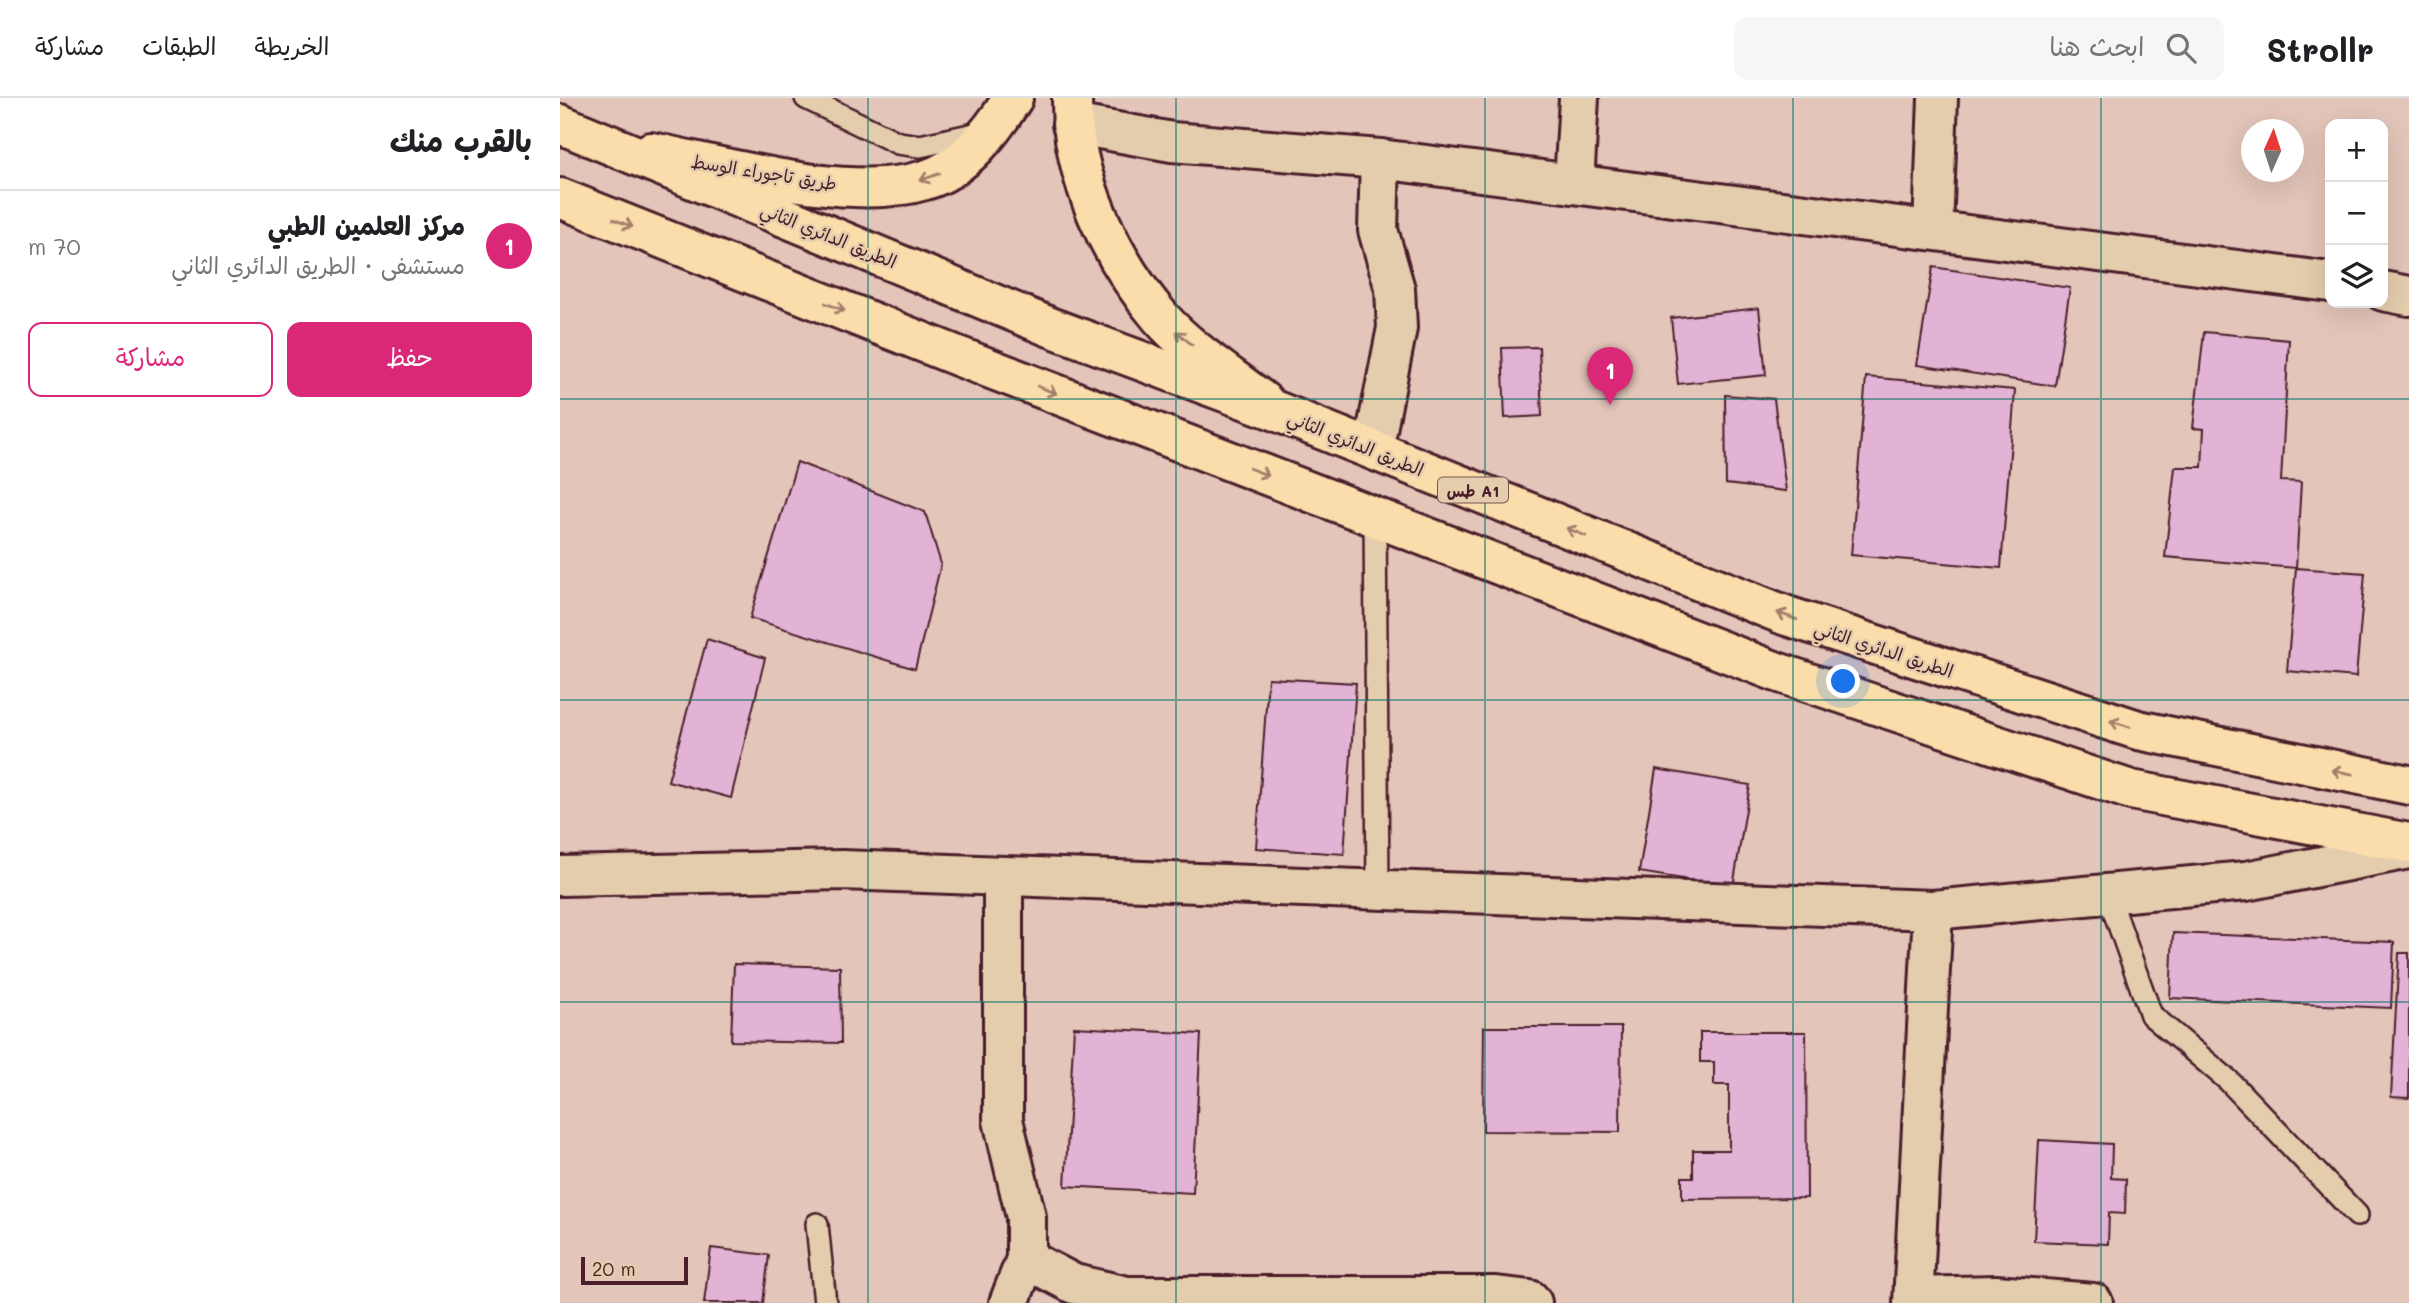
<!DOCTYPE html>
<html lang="ar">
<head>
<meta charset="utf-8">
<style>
  :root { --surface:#fff; --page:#f6f6f6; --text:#202124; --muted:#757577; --line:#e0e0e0; --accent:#db2777 }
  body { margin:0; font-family:Mali,"Playpen Sans Arabic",sans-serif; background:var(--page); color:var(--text); direction:rtl }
  .controls { position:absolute; right:21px; top:21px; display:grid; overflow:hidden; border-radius:14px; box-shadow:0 7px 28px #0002 }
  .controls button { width:63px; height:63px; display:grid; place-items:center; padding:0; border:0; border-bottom:2px solid var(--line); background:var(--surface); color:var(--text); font:35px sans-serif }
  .compass { position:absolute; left:1681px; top:21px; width:63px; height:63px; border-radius:50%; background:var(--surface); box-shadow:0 7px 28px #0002; rotate:3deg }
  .scale { position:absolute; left:21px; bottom:18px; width:107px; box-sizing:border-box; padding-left:7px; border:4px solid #4a1f2b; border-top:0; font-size:19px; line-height:24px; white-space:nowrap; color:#4a1f2b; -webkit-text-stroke:5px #e4cdad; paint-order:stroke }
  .you { position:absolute; left:1284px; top:584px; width:24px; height:24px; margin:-18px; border:5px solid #fff; border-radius:50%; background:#1a73e8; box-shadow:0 0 0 10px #1a73e833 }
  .badge { display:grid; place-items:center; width:46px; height:46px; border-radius:50%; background:var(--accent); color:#fff; font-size:23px; font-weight:700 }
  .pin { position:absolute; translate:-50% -58px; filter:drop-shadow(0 2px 4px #0008) }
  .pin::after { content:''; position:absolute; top:37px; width:24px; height:21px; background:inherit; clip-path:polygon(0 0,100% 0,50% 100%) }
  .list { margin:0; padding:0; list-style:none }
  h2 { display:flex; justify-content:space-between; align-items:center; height:91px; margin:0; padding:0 28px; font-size:30px }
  h2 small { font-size:23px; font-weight:400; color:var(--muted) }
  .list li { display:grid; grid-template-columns:46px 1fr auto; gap:21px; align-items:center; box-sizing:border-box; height:112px; padding:0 28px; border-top:2px solid var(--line) }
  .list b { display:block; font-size:26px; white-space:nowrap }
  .list p { margin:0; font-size:23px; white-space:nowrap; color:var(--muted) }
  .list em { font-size:23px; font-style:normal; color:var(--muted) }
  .actions { display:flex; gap:14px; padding:21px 28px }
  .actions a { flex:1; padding:16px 0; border:2px solid var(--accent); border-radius:14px; text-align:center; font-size:24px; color:var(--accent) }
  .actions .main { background:var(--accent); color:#fff }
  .icon { flex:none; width:38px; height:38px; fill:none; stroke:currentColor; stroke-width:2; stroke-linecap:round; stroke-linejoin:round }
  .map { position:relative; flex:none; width:1849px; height:1205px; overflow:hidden; direction:ltr }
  header { display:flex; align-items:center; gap:42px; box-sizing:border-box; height:98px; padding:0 35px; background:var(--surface); border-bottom:2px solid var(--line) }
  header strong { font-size:33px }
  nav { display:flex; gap:38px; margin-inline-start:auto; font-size:24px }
  .search { width:490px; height:63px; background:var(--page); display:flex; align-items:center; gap:18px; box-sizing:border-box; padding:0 24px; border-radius:14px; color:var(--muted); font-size:26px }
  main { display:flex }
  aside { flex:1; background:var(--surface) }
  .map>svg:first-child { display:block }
  .building { fill:#e2b3d4; stroke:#4a1f2b; stroke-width:2 }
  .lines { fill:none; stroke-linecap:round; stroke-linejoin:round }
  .service-casing { stroke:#4a1f2b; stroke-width:26 }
  .minor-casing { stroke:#4a1f2b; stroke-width:44 }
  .primary-casing { stroke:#4a1f2b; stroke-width:44 }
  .trunk-casing { stroke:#4a1f2b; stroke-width:44 }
  .service { stroke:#e4cdad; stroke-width:21 }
  .minor { stroke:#e4cdad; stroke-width:38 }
  .primary { stroke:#faddab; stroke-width:38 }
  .trunk { stroke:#faddab; stroke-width:38 }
  .oneway { stroke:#a27e6b }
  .grid { fill:none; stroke:#0f766e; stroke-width:2; stroke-opacity:0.55 }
  .labels { text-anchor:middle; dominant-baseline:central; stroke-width:5; stroke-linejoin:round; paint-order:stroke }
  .shield { fill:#e4cdad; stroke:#785352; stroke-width:2 }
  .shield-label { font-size:16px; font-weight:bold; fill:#4a1f2b }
  .street-label { font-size:18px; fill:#4a1f2b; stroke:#e4cdad }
</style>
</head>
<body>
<header>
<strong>Strollr</strong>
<div class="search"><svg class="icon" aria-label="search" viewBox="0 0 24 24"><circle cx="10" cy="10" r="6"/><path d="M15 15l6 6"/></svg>ابحث هنا</div>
<nav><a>الخريطة</a><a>الطبقات</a><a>مشاركة</a></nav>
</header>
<main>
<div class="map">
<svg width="1849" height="1205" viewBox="0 0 1849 1205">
  <rect width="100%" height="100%" fill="#e3c5b9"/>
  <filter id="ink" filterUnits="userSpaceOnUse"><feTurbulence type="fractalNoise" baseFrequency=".0143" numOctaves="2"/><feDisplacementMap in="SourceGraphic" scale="14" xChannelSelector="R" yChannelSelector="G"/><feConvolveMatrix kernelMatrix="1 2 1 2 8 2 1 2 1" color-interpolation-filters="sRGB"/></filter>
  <g filter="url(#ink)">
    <g class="building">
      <polygon points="1373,169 1510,190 1495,288 1357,267"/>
      <polygon points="1199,210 1206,277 1118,286 1111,220"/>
      <polygon points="1644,234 1729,242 1721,383 1741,384 1736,470 1605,459 1615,369 1642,369 1644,331 1633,330"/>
      <polygon points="979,249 982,318 945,320 942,250"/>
      <polygon points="1306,279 1455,292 1441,470 1291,457"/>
      <polygon points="1165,297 1214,301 1226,393 1166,386"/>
      <polygon points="237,364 365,414 381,466 355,571 190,520"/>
      <polygon points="1736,470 1805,475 1796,579 1727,573"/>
      <polygon points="147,541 205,560 171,700 108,683"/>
      <polygon points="708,580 796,585 784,756 696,750"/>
      <polygon points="1096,671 1190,687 1173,789 1079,774"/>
      <polygon points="1613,835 1834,844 1831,910 1610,900"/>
      <polygon points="1839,855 1849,855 1849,1000 1831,999"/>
      <polygon points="174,866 280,869 281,945 171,943"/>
      <polygon points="514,929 641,936 633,1095 505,1088"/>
      <polygon points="924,929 1061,929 1060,1034 923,1033"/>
      <polygon points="1140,934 1246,934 1247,1100 1122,1101 1122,1079 1133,1079 1133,1052 1169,1052 1169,987 1154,987 1154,964 1140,964"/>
      <polygon points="1479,1042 1552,1046 1551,1080 1566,1081 1565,1116 1549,1115 1548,1146 1474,1143"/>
      <polygon points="151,1150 209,1157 203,1205 144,1205"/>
    </g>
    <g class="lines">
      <g class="service-casing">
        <g id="service">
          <polyline points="246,0 338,45 360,48 424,34"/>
          <polyline points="815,419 818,792"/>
          <polyline points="1548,796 1591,917 1668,982 1797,1117"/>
          <polyline points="257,1126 265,1205"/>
        </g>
      </g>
      <g class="minor-casing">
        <g id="minor">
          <polyline points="512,26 612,44 820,61 1770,184"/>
          <polyline points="1014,86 1019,0"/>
          <polyline points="1373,132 1378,0"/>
          <polyline points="1823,193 1849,198"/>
          <polyline points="813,352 837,230 835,191 818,132 820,61"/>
          <polyline points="0,778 282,772 1373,812 1686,783 1849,751"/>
          <polyline points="443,779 443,1022 466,1119 466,1161 449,1205"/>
          <polyline points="466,1161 514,1186 567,1198 936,1198 970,1202 972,1205"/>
          <polyline points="1354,1199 1436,1197 1533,1205"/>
          <polyline points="1353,1205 1373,812"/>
        </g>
      </g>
      <g class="primary-casing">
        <g id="primary">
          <path d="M512 0C511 77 551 162 601 220 628 251 672 279 705 305"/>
          <path d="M91 54C167 69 291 105 365 82 404 71 433 32 453 0"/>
        </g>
      </g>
      <g class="trunk-casing">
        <g id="trunk">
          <polyline points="0,26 490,229 716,313 1227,518 1578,632 1849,687"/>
          <polyline points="0,100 400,259 1217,574 1571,692 1849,745"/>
        </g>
      </g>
      <use href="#service" class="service"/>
      <use href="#minor" class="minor"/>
      <use href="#primary" class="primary"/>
      <use href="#trunk" class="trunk"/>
    </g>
    <defs><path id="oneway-shaft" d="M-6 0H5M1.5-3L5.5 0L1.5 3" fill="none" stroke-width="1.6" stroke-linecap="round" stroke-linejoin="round" transform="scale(1.75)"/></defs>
    <g class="oneway">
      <use href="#oneway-shaft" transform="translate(370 79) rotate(160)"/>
      <use href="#oneway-shaft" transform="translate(63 125) rotate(22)"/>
      <use href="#oneway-shaft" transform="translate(275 209) rotate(22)"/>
      <use href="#oneway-shaft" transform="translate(624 240) rotate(-140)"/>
      <use href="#oneway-shaft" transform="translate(487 292) rotate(21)"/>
      <use href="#oneway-shaft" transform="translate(699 374) rotate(21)"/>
      <use href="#oneway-shaft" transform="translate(1016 434) rotate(-158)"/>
      <use href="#oneway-shaft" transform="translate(1227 518) rotate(-160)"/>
      <use href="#oneway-shaft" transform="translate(1560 626) rotate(-163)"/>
      <use href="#oneway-shaft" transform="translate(1782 674) rotate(-168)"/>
    </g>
  </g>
  <path class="grid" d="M308 0V1205M616 0V1205M925 0V1205M1233 0V1205M1541 0V1205M0 301H1849M0 602H1849M0 904H1849"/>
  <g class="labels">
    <rect class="shield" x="878" y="379.5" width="70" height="25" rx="5"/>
    <g class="shield-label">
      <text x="913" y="392">طس A1</text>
    </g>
    <g class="street-label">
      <text transform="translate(204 74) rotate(9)">طريق تاجوراء الوسط</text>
      <text transform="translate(269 137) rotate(22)">الطريق الدائري الثاني</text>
      <text transform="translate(796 345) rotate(22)">الطريق الدائري الثاني</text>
      <text transform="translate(1324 551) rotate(18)">الطريق الدائري الثاني</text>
    </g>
  </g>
</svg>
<div class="controls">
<button>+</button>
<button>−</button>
<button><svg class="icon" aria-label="layers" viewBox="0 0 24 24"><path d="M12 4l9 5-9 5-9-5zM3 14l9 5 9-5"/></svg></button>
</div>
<svg class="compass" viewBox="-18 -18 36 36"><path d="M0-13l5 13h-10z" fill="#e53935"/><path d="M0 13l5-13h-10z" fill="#757577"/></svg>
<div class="scale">20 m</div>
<div class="you"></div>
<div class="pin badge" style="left:1050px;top:307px">1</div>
</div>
<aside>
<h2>بالقرب منك<small></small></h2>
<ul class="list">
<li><span class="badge">1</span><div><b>مركز العلمين الطبي</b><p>مستشفى · الطريق الدائري الثاني</p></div><em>70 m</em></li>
</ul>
<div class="actions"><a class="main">حفظ</a><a>مشاركة</a></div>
</aside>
</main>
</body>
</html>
